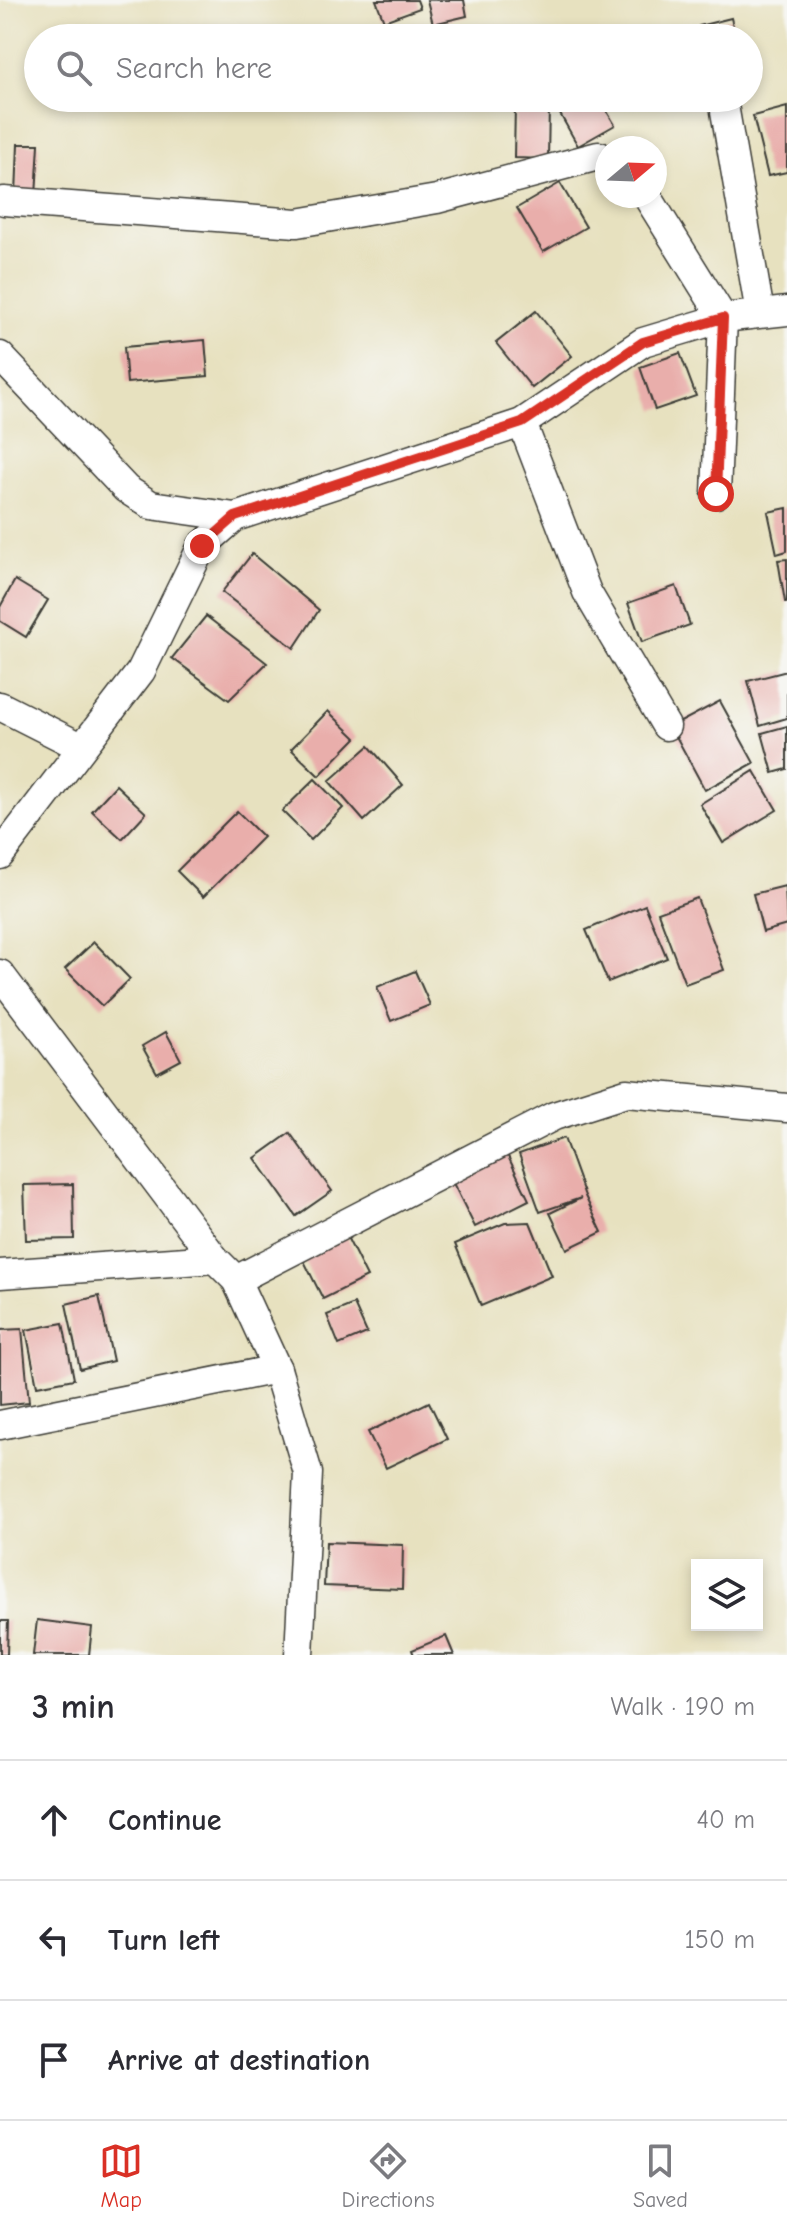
<!DOCTYPE html>
<html lang="en">
<head>
<meta charset="utf-8">
<style>
  :root { --surface:#fff; --page:#f2f2f3; --text:#2b2b33; --muted:#7c7c81; --line:#e1e1e2; --accent:#d93025 }
  body { margin:0; font-family:"Comic Neue",sans-serif; background:var(--page); color:var(--text) }
  .controls { position:absolute; right:24px; bottom:24px; display:grid; overflow:hidden; border-radius:0px; box-shadow:0 4px 12px #0003 }
  .controls button { width:72px; height:72px; display:grid; place-items:center; padding:0; border:0; border-bottom:2px solid var(--line); background:var(--surface); color:var(--text); font:40px sans-serif }
  .compass { position:absolute; left:595px; top:136px; width:72px; height:72px; border-radius:50%; background:var(--surface); box-shadow:0 4px 12px #0003; rotate:71deg }
  .stop { position:absolute; width:24px; height:24px; margin:-18px; border:6px solid #d93025; border-radius:50%; background:#fff }
  .stop.end { background:#d93025; border-color:#fff; box-shadow:0 2px 8px #0008 }
  .list { margin:0; padding:0; list-style:none }
  h2 { display:flex; justify-content:space-between; align-items:center; height:104px; margin:0; padding:0 32px; font-size:34px }
  h2 small { font-size:26px; font-weight:400; color:var(--muted) }
  .list li { display:grid; grid-template-columns:52px 1fr auto; gap:24px; align-items:center; box-sizing:border-box; height:120px; padding:0 32px; border-top:2px solid var(--line) }
  .list b { display:block; font-size:30px; white-space:nowrap }
  .list em { font-size:26px; font-style:normal; color:var(--muted) }
  .icon { flex:none; width:44px; height:44px; fill:none; stroke:currentColor; stroke-width:2; stroke-linecap:round; stroke-linejoin:round }
  .map { position:relative; flex:none; width:787px; height:1655px; overflow:hidden }
  .search { position:absolute; background:var(--surface); box-shadow:0 4px 12px #0003; left:24px; right:24px; top:24px; height:88px; display:flex; align-items:center; gap:20px; box-sizing:border-box; padding:0 28px; border-radius:44px; color:var(--muted); font-size:30px }
  .sheet { height:464px; background:var(--surface) }
  nav { display:flex; justify-content:space-around; align-items:center; box-sizing:border-box; height:112px; border-top:2px solid var(--line); background:var(--surface); font-size:22px; color:var(--muted) }
  nav a { display:grid; justify-items:center; gap:4px }
  nav .on { color:var(--accent) }
  .map>svg:first-child { display:block }
  .building { fill:#e9aeab }
  .lines { fill:none; stroke-linecap:round; stroke-linejoin:round }
  .minor-casing { stroke:#3a3a34; stroke-width:31 }
  .minor { stroke:#fff; stroke-width:28 }
  .route { stroke:#d93025; stroke-width:10 }
</style>
</head>
<body>
<div class="map">
<svg width="787" height="1655" viewBox="0 0 787 1655">
  <rect width="100%" height="100%" fill="#f6f6f2"/>
  <filter id="ink" filterUnits="userSpaceOnUse"><feTurbulence type="fractalNoise" baseFrequency=".0125" numOctaves="2"/><feDisplacementMap in="SourceGraphic" scale="16" xChannelSelector="R" yChannelSelector="G"/><feConvolveMatrix kernelMatrix="1 2 1 2 8 2 1 2 1" color-interpolation-filters="sRGB"/></filter>
  <filter id="wash" filterUnits="userSpaceOnUse"><feTurbulence type="fractalNoise" baseFrequency=".006" numOctaves="4" result="noise"/><feDisplacementMap in="SourceGraphic" scale="32" xChannelSelector="R" yChannelSelector="G"/><feGaussianBlur stdDeviation="1.8" result="paint"/><feColorMatrix in="noise" values="0 0 0 0 0 0 0 0 0 0 0 0 0 0 0 0 0 1.4 0 .05"/><feComposite in="paint" operator="in"/></filter>
  <g filter="url(#wash)">
    <rect width="100%" height="100%" fill="#e7e1bf"/>
    <g id="blocks">
      <g class="building">
        <polygon points="376,0 417,0 420,8 384,21"/>
        <polygon points="427,0 464,0 467,16 433,24"/>
        <polygon points="731,18 736,38 702,38 699,26"/>
        <polygon points="551,98 599,98 615,125 578,146"/>
        <polygon points="515,105 549,106 548,159 514,158"/>
        <polygon points="787,107 787,172 768,176 753,116"/>
        <polygon points="18,144 39,144 36,196 16,195"/>
        <polygon points="560,183 586,227 543,252 517,208"/>
        <polygon points="536,311 572,356 532,388 496,343"/>
        <polygon points="205,340 208,376 127,383 124,347"/>
        <polygon points="680,353 696,396 655,410 640,367"/>
        <polygon points="787,508 787,551 777,554 768,512"/>
        <polygon points="252,554 319,610 294,648 222,592"/>
        <polygon points="787,559 787,602 785,602 778,560"/>
        <polygon points="15,580 48,600 26,637 0,621 0,607"/>
        <polygon points="676,586 690,625 642,642 628,603"/>
        <polygon points="206,616 267,663 229,700 172,658"/>
        <polygon points="787,671 787,718 760,726 748,681"/>
        <polygon points="720,701 754,763 705,790 671,727"/>
        <polygon points="328,711 356,738 319,776 291,749"/>
        <polygon points="787,726 787,769 773,773 762,733"/>
        <polygon points="369,746 403,785 364,821 329,781"/>
        <polygon points="754,771 777,810 723,843 700,804"/>
        <polygon points="315,779 343,808 311,840 282,811"/>
        <polygon points="116,785 146,813 122,839 92,811"/>
        <polygon points="237,811 263,837 203,897 177,871"/>
        <polygon points="785,886 787,925 763,932 753,894"/>
        <polygon points="697,898 724,970 685,984 658,912"/>
        <polygon points="645,905 667,958 608,982 586,930"/>
        <polygon points="94,942 130,979 102,1006 65,969"/>
        <polygon points="415,971 430,1005 391,1021 377,987"/>
        <polygon points="166,1032 181,1060 157,1073 142,1046"/>
        <polygon points="290,1133 332,1191 296,1216 255,1158"/>
        <polygon points="564,1138 585,1196 602,1232 567,1249 550,1213 581,1198 540,1212 519,1154"/>
        <polygon points="504,1148 529,1200 475,1227 449,1175"/>
        <polygon points="73,1184 74,1239 26,1240 24,1185"/>
        <polygon points="530,1222 552,1276 481,1306 455,1244 505,1223"/>
        <polygon points="345,1233 367,1277 323,1299 301,1255"/>
        <polygon points="99,1296 113,1361 80,1369 66,1304"/>
        <polygon points="354,1304 367,1333 339,1345 327,1315"/>
        <polygon points="63,1323 74,1379 37,1386 26,1330"/>
        <polygon points="22,1329 29,1402 0,1405 0,1330"/>
        <polygon points="429,1402 447,1439 386,1468 368,1432"/>
        <polygon points="326,1542 403,1545 402,1589 324,1586"/>
        <polygon points="37,1620 92,1627 89,1655 33,1655"/>
        <polygon points="0,1621 8,1621 7,1655 0,1655"/>
        <polygon points="446,1636 454,1655 414,1655 412,1650"/>
      </g>
    </g>
  </g>
  <g filter="url(#ink)">
    <use href="#blocks" fill-opacity="0" stroke="#3a3a34" stroke-width="2"/>
    <g class="lines">
      <g class="minor-casing">
        <g id="minor">
          <polyline points="725,111 760,313"/>
          <polyline points="647,196 723,318 716,494"/>
          <polyline points="4,201 297,223 437,199 598,156 607,158"/>
          <polyline points="0,356 126,489 151,505 235,517"/>
          <polyline points="522,423 587,592 666,726"/>
          <polyline points="0,706 81,747"/>
          <polyline points="0,855 141,671 202,546 235,517 522,423 643,342 723,318 787,311"/>
          <polyline points="0,974 215,1259 236,1280 277,1369 308,1473 299,1655"/>
          <polyline points="0,1274 215,1259"/>
          <polyline points="236,1280 554,1116 626,1093 787,1108"/>
          <polyline points="0,1425 277,1369"/>
        </g>
      </g>
      <use href="#minor" class="minor"/>
    </g>
  </g>
  <g class="lines" filter="url(#ink)">
    <polyline class="route" points="202,546 235,517 522,423 643,342 723,318 716,494"/>
  </g>
</svg>
<div class="controls">
<button><svg class="icon" aria-label="layers" viewBox="0 0 24 24"><path d="M12 4l9 5-9 5-9-5zM3 14l9 5 9-5"/></svg></button>
</div>
<svg class="compass" viewBox="-18 -18 36 36"><path d="M0-13l5 13h-10z" fill="#e53935"/><path d="M0 13l5-13h-10z" fill="#7c7c81"/></svg>
<div class="stop" style="left:716px;top:494px"></div>
<div class="stop end" style="left:202px;top:546px"></div>
<div class="search"><svg class="icon" aria-label="search" viewBox="0 0 24 24"><circle cx="10" cy="10" r="6"/><path d="M15 15l6 6"/></svg>Search here</div>
</div>
<section class="sheet">
<h2>3 min<small>Walk · 190 m</small></h2>
<ul class="list">
<li><svg class="icon" aria-label="ahead" viewBox="0 0 24 24"><path d="M12 20V5M6 11l6-6 6 6"/></svg><div><b>Continue</b></div><em>40 m</em></li>
<li><svg class="icon" aria-label="left" viewBox="0 0 24 24"><path d="M17 20v-9H6M10 6l-5 5 5 5"/></svg><div><b>Turn left</b></div><em>150 m</em></li>
<li><svg class="icon" aria-label="arrive" viewBox="0 0 24 24"><path d="M6 21V4h12l-3 4 3 4H6"/></svg><div><b>Arrive at destination</b></div></li>
</ul>
</section>
<nav>
<a class="on"><svg class="icon" aria-label="map" viewBox="0 0 24 24"><path d="M3 6l6-2 6 2 6-2v14l-6 2-6-2-6 2zM9 4v14M15 6v14"/></svg>Map</a>
<a><svg class="icon" aria-label="directions" viewBox="0 0 24 24"><path d="M12 3l9 9-9 9-9-9zM9 14v-3h6M13 9l2 2-2 2"/></svg>Directions</a>
<a><svg class="icon" aria-label="saved" viewBox="0 0 24 24"><path d="M7 4h10v16l-5-4-5 4z"/></svg>Saved</a>
</nav>
</body>
</html>
